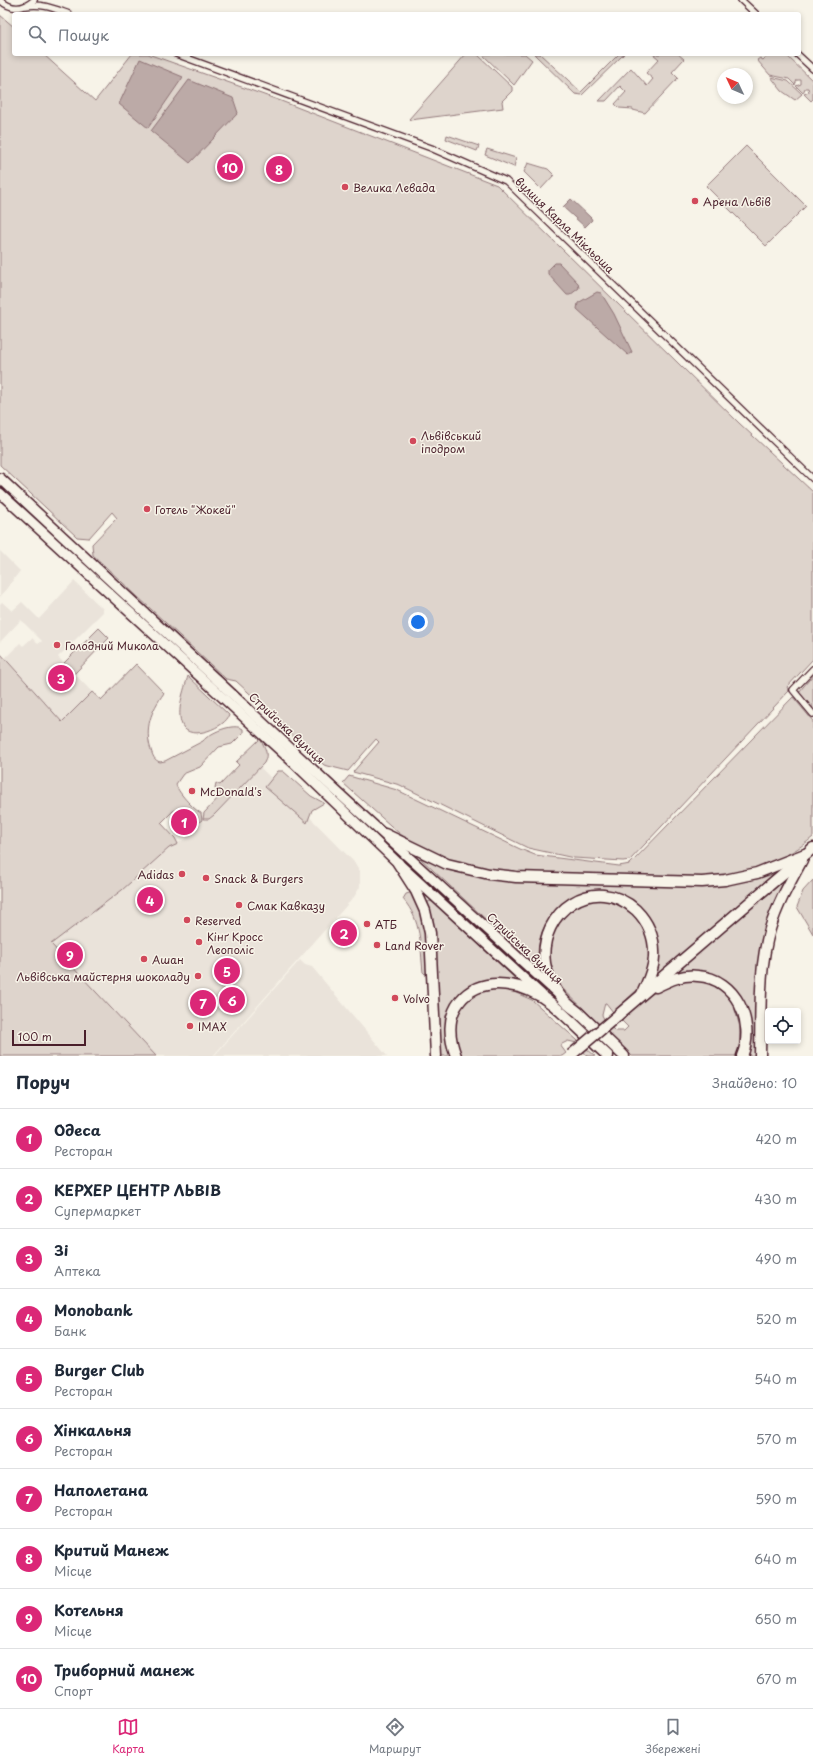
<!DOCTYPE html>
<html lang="uk">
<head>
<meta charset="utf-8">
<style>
  :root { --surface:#fff; --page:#f6f6f7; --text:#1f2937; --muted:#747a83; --line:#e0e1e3; --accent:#db2777 }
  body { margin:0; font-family:"Playpen Sans",sans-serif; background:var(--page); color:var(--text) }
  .controls { position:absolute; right:12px; bottom:12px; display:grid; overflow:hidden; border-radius:4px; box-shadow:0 2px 6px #0003 }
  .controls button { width:36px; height:36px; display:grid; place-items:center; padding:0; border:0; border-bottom:1px solid var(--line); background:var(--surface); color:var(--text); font:20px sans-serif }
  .compass { position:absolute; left:717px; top:68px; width:36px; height:36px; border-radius:50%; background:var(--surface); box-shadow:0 2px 6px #0003; rotate:314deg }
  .scale { position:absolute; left:12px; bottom:10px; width:74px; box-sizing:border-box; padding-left:4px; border:2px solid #4a1f2b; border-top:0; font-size:11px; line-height:14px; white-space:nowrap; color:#4a1f2b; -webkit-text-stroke:3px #f7f3e8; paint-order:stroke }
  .you { position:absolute; left:418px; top:622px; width:14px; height:14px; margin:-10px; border:3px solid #fff; border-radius:50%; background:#1a73e8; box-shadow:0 0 0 6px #1a73e833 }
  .badge { display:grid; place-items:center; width:26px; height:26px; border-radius:50%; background:var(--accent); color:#fff; font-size:13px; font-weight:700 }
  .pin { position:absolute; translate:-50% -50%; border:2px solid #fff; box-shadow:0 1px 4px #0006 }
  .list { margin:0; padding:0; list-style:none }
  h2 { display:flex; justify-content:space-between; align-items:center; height:52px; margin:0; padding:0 16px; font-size:17px }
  h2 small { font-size:13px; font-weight:400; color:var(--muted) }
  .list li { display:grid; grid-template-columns:26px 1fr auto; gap:12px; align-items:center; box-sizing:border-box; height:60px; padding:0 16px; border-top:1px solid var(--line) }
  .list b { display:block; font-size:15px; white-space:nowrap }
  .list p { margin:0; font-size:13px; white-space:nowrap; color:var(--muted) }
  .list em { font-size:13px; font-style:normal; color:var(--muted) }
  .icon { flex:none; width:22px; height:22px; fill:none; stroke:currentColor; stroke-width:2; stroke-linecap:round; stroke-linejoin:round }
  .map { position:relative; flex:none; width:813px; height:1056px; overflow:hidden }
  .search { position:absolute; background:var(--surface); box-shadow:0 2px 6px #0003; left:12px; right:12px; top:12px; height:44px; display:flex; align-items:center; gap:10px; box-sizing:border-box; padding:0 14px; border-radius:4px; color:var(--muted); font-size:15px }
  .sheet { height:652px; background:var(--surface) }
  nav { display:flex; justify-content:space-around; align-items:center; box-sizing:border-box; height:56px; border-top:1px solid var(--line); background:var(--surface); font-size:11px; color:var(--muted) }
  nav a { display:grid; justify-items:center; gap:2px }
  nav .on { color:var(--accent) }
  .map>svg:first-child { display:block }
  .built { fill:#eae3da }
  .green { fill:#ded4cc; stroke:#947a7c }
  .water { fill:#bcaaa7; stroke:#8e7275 }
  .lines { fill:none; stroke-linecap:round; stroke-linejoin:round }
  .stream { stroke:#8e7275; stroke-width:1.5 }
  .street-casing { stroke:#4a1f2b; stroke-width:8 }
  .primary-casing { stroke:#4a1f2b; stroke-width:12 }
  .highway-casing { stroke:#4a1f2b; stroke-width:13 }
  .street { stroke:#f7f3e8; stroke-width:5.5 }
  .primary { stroke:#f7f3e8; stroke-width:9 }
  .highway { stroke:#f7f3e8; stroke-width:10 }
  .highway-bridge-casing { stroke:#4a1f2b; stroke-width:13; stroke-linecap:butt }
  .highway-bridge { stroke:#f7f3e8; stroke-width:10 }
  .poi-dot { fill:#d1495b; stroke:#f7f3e8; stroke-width:1.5 }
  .labels { text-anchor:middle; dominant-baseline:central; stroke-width:3; stroke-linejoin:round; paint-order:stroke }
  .poi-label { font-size:11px; fill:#4a1f2b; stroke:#f7f3e8; text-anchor:start }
  .street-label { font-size:11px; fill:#4a1f2b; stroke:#f7f3e8 }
</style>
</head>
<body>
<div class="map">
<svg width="813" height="1056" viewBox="0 0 813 1056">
  <rect width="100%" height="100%" fill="#f7f3e8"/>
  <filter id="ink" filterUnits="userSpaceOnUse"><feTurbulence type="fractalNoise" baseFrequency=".025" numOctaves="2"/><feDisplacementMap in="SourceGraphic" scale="8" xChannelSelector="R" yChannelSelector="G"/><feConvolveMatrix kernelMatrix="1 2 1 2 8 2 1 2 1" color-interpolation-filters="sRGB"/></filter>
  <g filter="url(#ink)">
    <g class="built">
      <polygon points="0,551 20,571 0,597"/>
      <polygon points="74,581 103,609 103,612 58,657 92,692 62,722 5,658 20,643 23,646 32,638 38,644 42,641 21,620 0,642 0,604 2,602 12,611 22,602 39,619"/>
      <polygon points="260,767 354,862 360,871 360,887 354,897 213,1056 156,1056 50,944 122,890 169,848 187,838 198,822 211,818 214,815"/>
      <polygon points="300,960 305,965 312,967 387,1056 214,1056"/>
    </g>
    <g class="green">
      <polygon points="0,15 14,27 14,54 43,54 95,101 132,54 148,54 281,101 497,185 739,423 813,492 813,659 787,687 789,691 630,860 623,861 574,858 528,848 400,785 353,772 379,742 376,739 348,771 324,765 283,727 271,713 236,681 226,679 93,555 92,544 117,518 112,512 89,538 77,537 0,465"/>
      <polygon points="466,54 477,54 512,87 512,91 502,101 503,108 410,120 409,119"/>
      <polygon points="482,54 525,54 532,60 514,85"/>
      <polygon points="534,54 540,54 581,92 619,54 624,54 582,95 575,94"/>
      <polygon points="653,54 678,54 684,59 672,72 678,78 645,113 633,110 633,109 619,108 615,104 626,92 620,86 606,101 599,101 631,68 647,86 653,79 646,73 659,59"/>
      <polygon points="764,54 785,54 813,81 813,99 811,101 804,94 809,92 808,88 805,88 803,93 796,86 801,84 801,80 797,80 795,85 789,79 770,75 757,60 760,58 763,60 766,57"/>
      <polygon points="771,77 788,81 802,94 795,100 782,91"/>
      <polygon points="447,135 479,146 477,151 446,139"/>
      <polygon points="746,146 806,206 766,246 706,186"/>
      <polygon points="487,149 516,158 514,167 485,155"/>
      <polygon points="528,163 548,169 554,175 541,189 524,172"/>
      <polygon points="0,483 72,551 72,554 0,489"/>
      <polygon points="99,628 109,638 74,674 64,663"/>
      <path d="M0 653 62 722 92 692 101 700 136 664 164 693C151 711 144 728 151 750 153 756 154 760 160 762L165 761 203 741C209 733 234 722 243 729V733L232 744 219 747 200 767 183 774 176 784C176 790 194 810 201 813L202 820 195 825 193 832 189 830C195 820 192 817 184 809L173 811 161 823 175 838 178 844 169 848 122 890 51 944 156 1056H0Z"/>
      <polygon points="813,675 813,709 799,692"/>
      <path d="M188 676 229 715C227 726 190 743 182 725 176 711 184 690 188 676Z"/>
      <path d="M793 697 813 721V837C783 863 740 876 701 878L503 872 470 867 429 853 400 834 343 783 349 776 397 790 520 849 535 855 619 866 630 864Z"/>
      <path d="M260 739C265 747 269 754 264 763L214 815 209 819H203L204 813 221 795 215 788 216 783 220 785 239 765 236 762Z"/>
      <polygon points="278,771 283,771 311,796 324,803 312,810 307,823 265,787"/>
      <path d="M420 858C450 870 476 877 508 881L725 885 757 879 774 874 653 980C655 968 659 956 658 944 658 930 650 922 641 912 634 905 627 897 617 893 585 880 550 905 541 936 537 947 538 958 539 969Z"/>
      <polygon points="790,876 759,969 755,1033 755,1056 745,1056 749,1026 717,979 665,980"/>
      <polygon points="813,880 813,934 797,907 803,891"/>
      <path d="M413 892 422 913 430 971 425 974 423 972C420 945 422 921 403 899L406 894Z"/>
      <polygon points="601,898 628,907 645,927 649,945 649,964 644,981 638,989 613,1012 606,1003 605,1003 602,1015 605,1021 615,1031 624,1031 628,1027 621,1020 647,997 667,985 698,978 729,993 743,1025 739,1056 632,1056 559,985 555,978 548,959 552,930 569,909 585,901"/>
      <path d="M429 901 433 902 521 984C493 979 481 977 459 996L452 1056H439L427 904Z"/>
      <polygon points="486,989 507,989 532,1000 595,1056 587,1056 577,1043 568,1041 560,1045 566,1053 562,1056 460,1056 453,1032 457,1013 468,998"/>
    </g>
    <g class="water">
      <polygon points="140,59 183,77 148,128 119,104"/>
      <polygon points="189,80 233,98 238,113 190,163 151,131"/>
      <polygon points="571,199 591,218 592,220 585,227 563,207"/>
      <polygon points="555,263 559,263 578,283 579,288 570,295 567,295 548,274 548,270"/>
      <polygon points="597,292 601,293 614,314 632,352 628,355 577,309 578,303"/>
    </g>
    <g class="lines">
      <polyline class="stream" points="735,1009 740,1026 740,1045"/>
      <g class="street-casing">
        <g id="street">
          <path d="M0 0C11 10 23 10 34 0"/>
          <polyline points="741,0 756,14"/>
          <path d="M26 6C42 3 55 9 69 14"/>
          <polyline points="176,54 431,148 506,181 813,479"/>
          <polyline points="797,54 813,69"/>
          <polyline points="813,669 793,690 813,714"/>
        </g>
      </g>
      <g class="primary-casing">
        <g id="primary">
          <polyline points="0,478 334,789 556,992"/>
          <polyline points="0,493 294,763 398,863 542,995"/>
        </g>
      </g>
      <g class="highway-casing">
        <g id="highway">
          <polyline points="385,834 447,864 489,874 516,877 702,882 725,880 757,873 805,854"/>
          <polyline points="398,863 416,891 425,911 430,933 436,1056"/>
          <path d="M656 987C670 980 683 974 698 976 736 978 756 1023 742 1056"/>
          <polyline points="617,1016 813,848"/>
          <path d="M456 1056C449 1038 447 1017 460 1001 483 973 527 984 552 1004 571 1020 589 1039 608 1056"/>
          <path d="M624 1056C609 1041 593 1027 578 1012 571 1007 563 1001 558 993 553 985 546 973 545 963 538 911 595 872 636 910 649 923 655 939 654 957 654 970 647 982 642 994"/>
          <path d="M760 1056C761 1014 758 970 770 929 777 905 790 882 802 860"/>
        </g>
      </g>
      <use href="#street" class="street"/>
      <use href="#primary" class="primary"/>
      <use href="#highway" class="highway"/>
      <g class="highway-bridge-casing">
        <polyline id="highway-bridge" points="571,1055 617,1016"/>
      </g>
      <use href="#highway-bridge" class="highway-bridge"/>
    </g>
  </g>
  <g class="poi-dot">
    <circle cx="345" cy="187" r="4"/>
    <circle cx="695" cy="201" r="4"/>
    <circle cx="413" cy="441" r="4"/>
    <circle cx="147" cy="509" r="4"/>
    <circle cx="57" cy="645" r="4"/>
    <circle cx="192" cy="791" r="4"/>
    <circle cx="182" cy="874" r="4"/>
    <circle cx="206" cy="878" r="4"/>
    <circle cx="239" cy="905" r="4"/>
    <circle cx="187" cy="920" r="4"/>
    <circle cx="367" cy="924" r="4"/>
    <circle cx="199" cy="942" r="4"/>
    <circle cx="377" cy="945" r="4"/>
    <circle cx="144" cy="959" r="4"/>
    <circle cx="198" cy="976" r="4"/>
    <circle cx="395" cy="998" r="4"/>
    <circle cx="190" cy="1026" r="4"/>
  </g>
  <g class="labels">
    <g class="poi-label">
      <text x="353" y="187">Велика Левада</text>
      <text x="703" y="201">Арена Львів</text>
      <text x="421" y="435">Львівський<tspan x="421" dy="13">іподром</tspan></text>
      <text x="155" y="509">Готель "Жокей"</text>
      <text x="65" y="645">Голодний Микола</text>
      <text x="200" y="791">McDonald's</text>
      <text x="174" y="874" text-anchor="end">Adidas</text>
      <text x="214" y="878">Snack &amp; Burgers</text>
      <text x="247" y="905">Смак Кавказу</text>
      <text x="195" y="920">Reserved</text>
      <text x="375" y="924">АТБ</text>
      <text x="207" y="936">Кінґ Кросс<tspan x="207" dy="13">Леополіс</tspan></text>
      <text x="385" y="945">Land Rover</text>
      <text x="152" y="959">Ашан</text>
      <text x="190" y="976" text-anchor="end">Львівська майстерня шоколаду</text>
      <text x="403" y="998">Volvo</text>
      <text x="198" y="1026">IMAX</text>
    </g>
    <g class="street-label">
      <text transform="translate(565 225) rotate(44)">вулиця Карла Мікльоша</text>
      <text transform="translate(287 728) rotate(43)">Стрийська вулиця</text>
      <text transform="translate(525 948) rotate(43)">Стрийська вулиця</text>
    </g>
  </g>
</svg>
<div class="controls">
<button><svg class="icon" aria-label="locate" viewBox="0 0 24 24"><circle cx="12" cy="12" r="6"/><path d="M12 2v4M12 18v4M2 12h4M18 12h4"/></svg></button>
</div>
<svg class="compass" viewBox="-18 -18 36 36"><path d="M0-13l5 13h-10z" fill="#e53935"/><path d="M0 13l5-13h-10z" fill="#747a83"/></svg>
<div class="scale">100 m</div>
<div class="you"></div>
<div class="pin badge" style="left:184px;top:822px">1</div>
<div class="pin badge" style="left:344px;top:933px">2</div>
<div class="pin badge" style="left:61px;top:678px">3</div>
<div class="pin badge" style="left:150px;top:900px">4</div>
<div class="pin badge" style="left:227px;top:971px">5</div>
<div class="pin badge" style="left:232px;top:1000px">6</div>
<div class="pin badge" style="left:203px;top:1003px">7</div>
<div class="pin badge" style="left:279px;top:169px">8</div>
<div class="pin badge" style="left:70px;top:955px">9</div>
<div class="pin badge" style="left:230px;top:167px">10</div>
<div class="search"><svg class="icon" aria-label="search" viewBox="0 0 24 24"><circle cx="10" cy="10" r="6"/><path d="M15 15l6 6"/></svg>Пошук</div>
</div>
<section class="sheet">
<h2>Поруч<small>Знайдено: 10</small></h2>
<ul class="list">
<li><span class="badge">1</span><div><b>Одеса</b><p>Ресторан</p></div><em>420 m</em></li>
<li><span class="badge">2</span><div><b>КЕРХЕР ЦЕНТР ЛЬВІВ</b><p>Супермаркет</p></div><em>430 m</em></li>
<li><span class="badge">3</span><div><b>3і</b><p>Аптека</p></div><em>490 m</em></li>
<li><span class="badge">4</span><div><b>Monobank</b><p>Банк</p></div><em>520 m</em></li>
<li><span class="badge">5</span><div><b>Burger Club</b><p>Ресторан</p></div><em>540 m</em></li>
<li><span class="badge">6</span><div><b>Хінкальня</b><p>Ресторан</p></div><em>570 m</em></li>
<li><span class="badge">7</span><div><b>Наполетана</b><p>Ресторан</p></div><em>590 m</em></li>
<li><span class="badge">8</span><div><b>Критий Манеж</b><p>Місце</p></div><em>640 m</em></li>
<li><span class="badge">9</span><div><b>Котельня</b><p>Місце</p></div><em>650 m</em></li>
<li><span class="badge">10</span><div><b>Триборний манеж</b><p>Спорт</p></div><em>670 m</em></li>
</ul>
</section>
<nav>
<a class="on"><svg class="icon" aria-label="map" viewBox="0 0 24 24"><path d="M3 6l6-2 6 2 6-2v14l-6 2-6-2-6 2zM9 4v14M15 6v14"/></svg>Карта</a>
<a><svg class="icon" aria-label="directions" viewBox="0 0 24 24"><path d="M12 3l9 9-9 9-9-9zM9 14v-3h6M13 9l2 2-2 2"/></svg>Маршрут</a>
<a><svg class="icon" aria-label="saved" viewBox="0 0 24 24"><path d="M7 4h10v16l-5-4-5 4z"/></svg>Збережені</a>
</nav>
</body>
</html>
